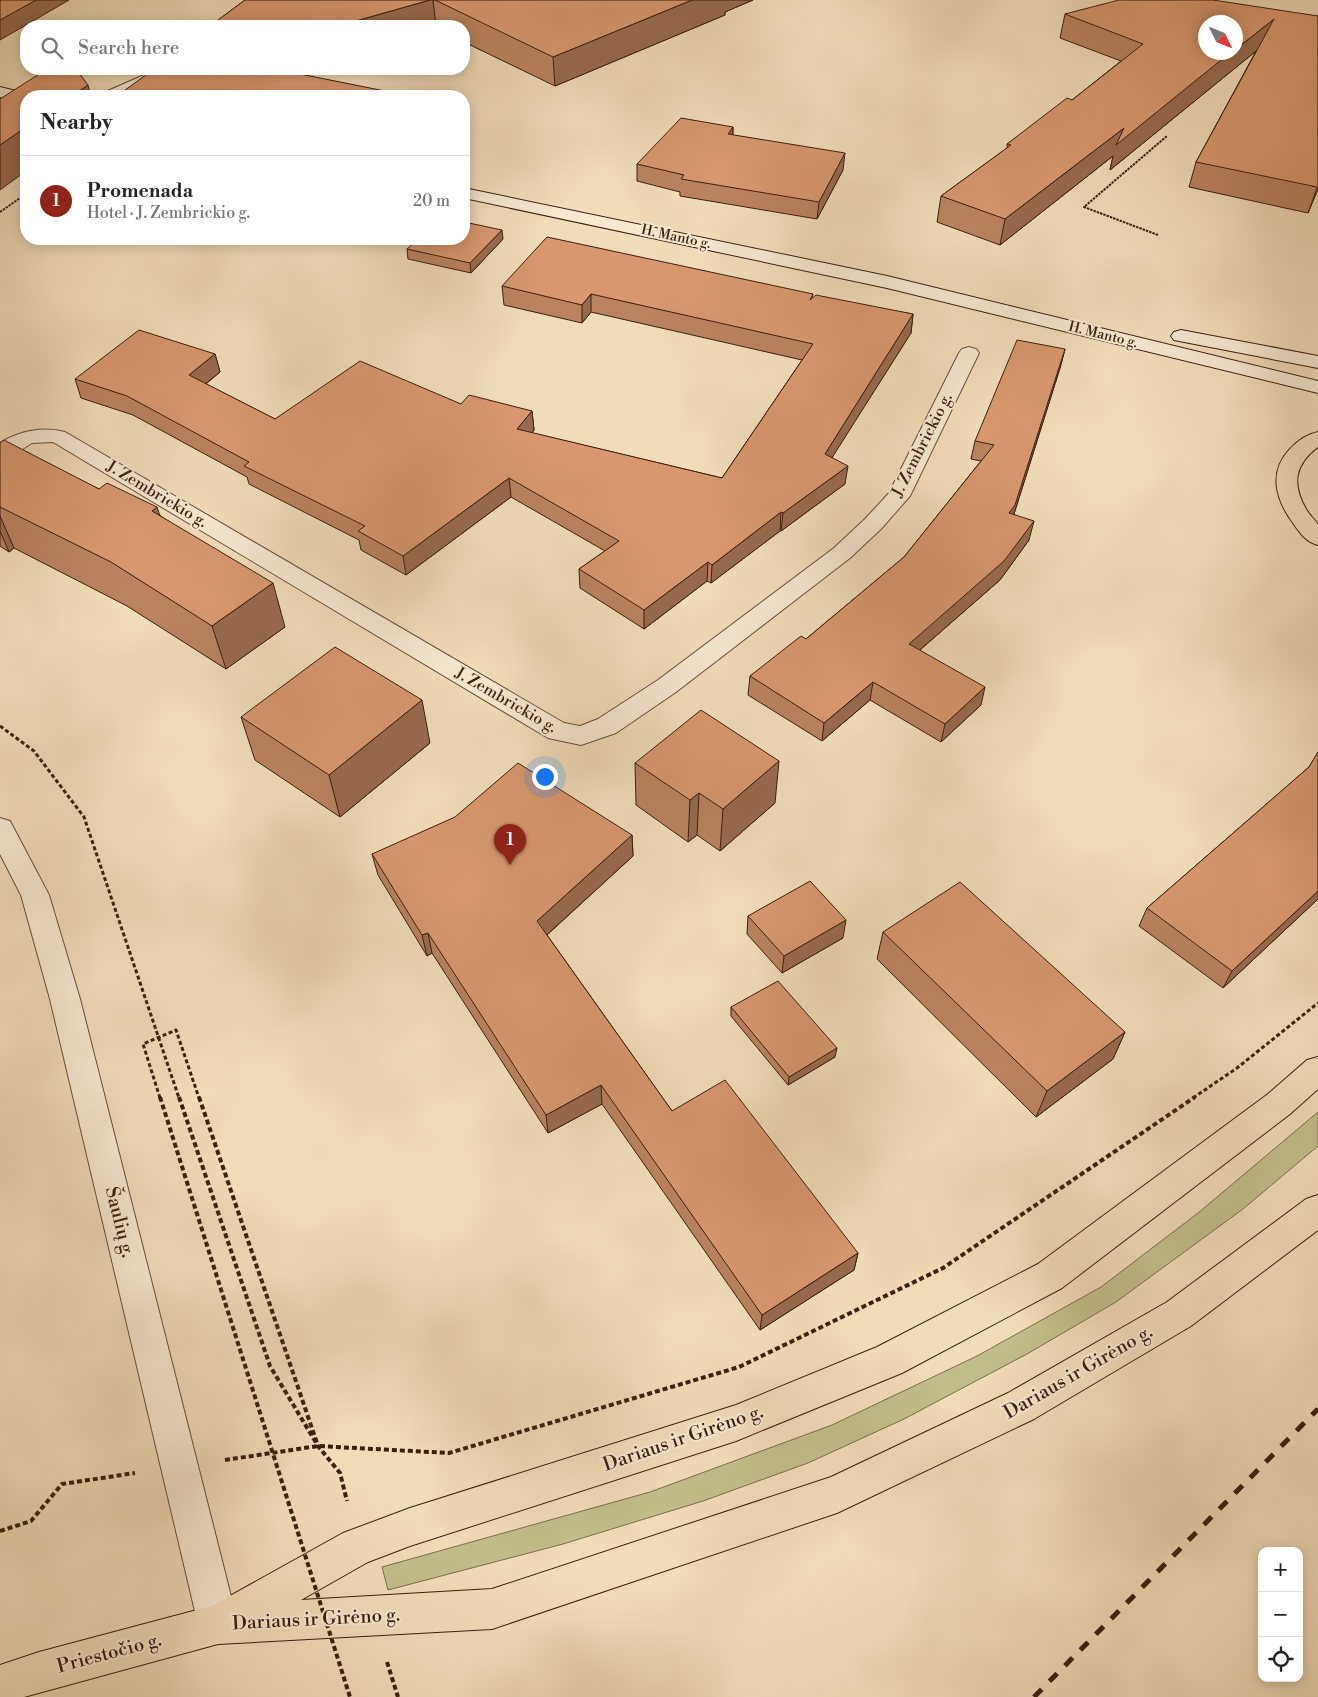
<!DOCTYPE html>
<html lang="en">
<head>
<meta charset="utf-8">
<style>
  :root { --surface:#fff; --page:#f2f2f2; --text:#222; --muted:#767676; --line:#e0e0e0; --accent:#8f2418 }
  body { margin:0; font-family:"Libre Bodoni",serif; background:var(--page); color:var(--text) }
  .controls { position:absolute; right:15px; bottom:15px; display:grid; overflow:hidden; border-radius:10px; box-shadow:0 2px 12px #0003 }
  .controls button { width:45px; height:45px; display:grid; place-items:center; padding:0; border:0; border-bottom:1px solid var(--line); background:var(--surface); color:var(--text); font:25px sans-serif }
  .compass { position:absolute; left:1198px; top:15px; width:45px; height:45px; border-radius:50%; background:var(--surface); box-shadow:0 2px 12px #0003; rotate:133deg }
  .you { position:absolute; left:544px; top:776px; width:18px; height:18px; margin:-12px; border:4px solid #fff; border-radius:50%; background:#1a73e8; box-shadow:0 0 0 8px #1a73e833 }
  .badge { display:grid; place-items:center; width:32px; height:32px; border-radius:50%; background:var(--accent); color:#fff; font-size:16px; font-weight:700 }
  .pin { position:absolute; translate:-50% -41px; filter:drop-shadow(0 1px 2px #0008) }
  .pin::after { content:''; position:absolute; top:26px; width:18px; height:15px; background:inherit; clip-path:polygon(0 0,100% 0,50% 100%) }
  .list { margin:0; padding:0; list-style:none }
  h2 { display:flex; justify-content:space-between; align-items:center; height:65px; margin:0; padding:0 20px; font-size:21px }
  h2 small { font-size:16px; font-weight:400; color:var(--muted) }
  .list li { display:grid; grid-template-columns:32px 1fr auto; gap:15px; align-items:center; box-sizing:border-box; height:90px; padding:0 20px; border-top:1px solid var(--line) }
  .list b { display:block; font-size:19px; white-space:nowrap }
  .list p { margin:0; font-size:16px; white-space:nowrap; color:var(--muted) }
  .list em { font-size:16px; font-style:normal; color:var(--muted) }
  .icon { flex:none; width:28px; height:28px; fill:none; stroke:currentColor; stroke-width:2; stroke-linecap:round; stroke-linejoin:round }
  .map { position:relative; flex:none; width:1318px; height:1697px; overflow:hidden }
  .search { position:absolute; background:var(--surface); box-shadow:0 2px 12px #0003; left:20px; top:20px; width:450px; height:55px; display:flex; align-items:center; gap:12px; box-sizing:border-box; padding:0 18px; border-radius:20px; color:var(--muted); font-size:19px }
  .panel { position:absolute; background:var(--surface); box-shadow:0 2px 12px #0003; left:20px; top:90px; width:450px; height:155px; border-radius:20px }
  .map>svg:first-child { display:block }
  .green { fill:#c1be8a; stroke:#7e6e4d }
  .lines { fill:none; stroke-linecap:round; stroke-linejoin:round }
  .street-casing { stroke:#684e3a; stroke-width:2 }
  .secondary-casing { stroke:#3b1f10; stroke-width:2 }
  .primary-casing { stroke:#3b1f10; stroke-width:2 }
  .path-far2 { stroke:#3b1f10; stroke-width:2; stroke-dasharray:2.5 1; stroke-linecap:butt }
  .path-far1 { stroke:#3b1f10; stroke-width:3; stroke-dasharray:4 2.5; stroke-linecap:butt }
  .path { stroke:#3b1f10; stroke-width:4; stroke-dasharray:5 3; stroke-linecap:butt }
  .street { fill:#f6e8d1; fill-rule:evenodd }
  .secondary { fill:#f6e8d1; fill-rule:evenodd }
  .primary { fill:#f1dcb8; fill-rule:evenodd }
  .rail { stroke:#3b1f10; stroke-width:5; stroke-dasharray:11 11; stroke-linecap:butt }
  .path-bridge-far1 { stroke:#3b1f10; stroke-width:3; stroke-dasharray:4 2.5; stroke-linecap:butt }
  .path-bridge { stroke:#3b1f10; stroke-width:4; stroke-dasharray:5 3; stroke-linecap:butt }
  .wall { fill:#ba825f; stroke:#3b1f10 }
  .shaded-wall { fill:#976a4d; stroke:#3b1f10 }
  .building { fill:#d8976e; stroke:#3b1f10 }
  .labels { text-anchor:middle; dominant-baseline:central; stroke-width:4; stroke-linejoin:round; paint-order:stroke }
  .far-street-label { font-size:14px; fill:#3b1f10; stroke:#f6e8d1 }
  .street-label { font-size:16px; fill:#3b1f10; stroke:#f6e8d1 }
  .near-street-label { font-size:19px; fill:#3b1f10; stroke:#f6e8d1 }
</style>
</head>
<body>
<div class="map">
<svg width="1318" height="1697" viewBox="0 0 1318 1697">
  <rect width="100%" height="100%" fill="#f1dcb8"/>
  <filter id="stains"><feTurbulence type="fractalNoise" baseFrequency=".004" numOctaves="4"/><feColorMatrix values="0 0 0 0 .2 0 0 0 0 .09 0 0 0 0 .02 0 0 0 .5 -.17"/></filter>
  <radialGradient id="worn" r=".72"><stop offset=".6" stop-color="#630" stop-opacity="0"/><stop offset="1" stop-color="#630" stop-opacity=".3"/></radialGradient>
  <polygon class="green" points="1318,1112 1318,1146 1243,1209 1116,1302 1027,1354 904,1419 808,1463 703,1501 563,1544 388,1590 382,1567 650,1492 832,1425 977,1356 1101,1287 1198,1213"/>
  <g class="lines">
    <g class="street-casing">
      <g id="street">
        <polygon points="158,69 178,69 175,72 122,96 101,96 103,93"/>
        <path d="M969 347 976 349 979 353 910 496 881 529 850 558 676 692 616 733 581 745 548 738 53 442 32 443 8 458 0 459V443C19 431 43 426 65 432L564 723 580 726 598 719 658 680 834 548 865 519 889 493 959 353 962 349Z"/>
        <polygon points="0,818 10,821 49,895 80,999 238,1624 232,1638 218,1644 204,1638 198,1624 50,999 21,895 0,854"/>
      </g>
    </g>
    <g class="secondary-casing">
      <g id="secondary">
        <polygon points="0,87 32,95 33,96 26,96 26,103 0,97"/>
        <polygon points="464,188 887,276 1318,381 1318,393 887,288 464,198"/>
        <polygon points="1181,330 1318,356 1318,368 1174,340 1171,336 1174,332"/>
      </g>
    </g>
    <g class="primary-casing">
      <g id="primary">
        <path d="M1318 432V447C1294 465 1292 484 1306 509 1309 515 1316 520 1318 525 1318 531 1318 540 1318 545 1306 542 1300 533 1293 523 1276 500 1268 473 1289 450 1297 441 1307 434 1318 432Z"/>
        <polygon points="1318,1057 1318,1089 1290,1114 1062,1288 902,1373 736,1441 410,1546 368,1562 301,1600 492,1589 831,1477 1008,1393 1167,1302 1306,1199 1318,1195 1318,1230 1191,1326 1034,1419 837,1513 492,1629 218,1644 24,1697 0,1697 0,1665 39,1652 212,1606 343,1533 410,1508 736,1405 877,1347 1038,1264 1268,1094 1307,1060"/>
      </g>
    </g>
    <g class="path-far2">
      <polyline points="0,212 20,198"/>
      <polyline points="1158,235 1084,207 1167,136"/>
    </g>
    <g class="path-far1">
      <polyline points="0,726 34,751 84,817 179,1098"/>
      <polyline points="1193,1098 1237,1068 1318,1003"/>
    </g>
    <g class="path">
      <polyline points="179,1097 270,1366 318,1446 340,1473 347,1501"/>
      <polyline points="225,1460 318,1446 449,1453 739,1367 943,1268 1195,1097"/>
      <polyline points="0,1531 31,1521 62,1484 135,1473"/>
      <polyline points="387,1662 398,1697"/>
    </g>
    <use href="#street" class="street"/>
    <use href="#secondary" class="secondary"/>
    <use href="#primary" class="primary"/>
    <polyline class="rail" points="1034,1697 1318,1409"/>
    <polyline class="path-bridge-far1" points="160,1098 143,1044 176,1030 199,1098"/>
    <g class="path-bridge">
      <polyline points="160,1097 350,1697"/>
      <polyline points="199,1097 318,1446"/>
    </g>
  </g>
  <g class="wall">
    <polygon points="245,0 753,0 725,12 725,15 555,86 464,42 464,26 210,26"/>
    <polygon points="1065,14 1318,16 1318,189 1308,213 1189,187 1196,162 1256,51 1110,170 1113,156 1000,245 937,222 941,196 1007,148 1007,144 1072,100 1121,61 1060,38"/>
    <polygon points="733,127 733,135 843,170 817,219 680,196 680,192 637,181 637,164"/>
    <polygon points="503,239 471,273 408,259 407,249"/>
    <polygon points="502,286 813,294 812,298 913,314 911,333 832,457 845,484 781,531 780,531 711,583 707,581 644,629 580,588 579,569 605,551 511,497 406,575 361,550 359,540 249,484 247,477 133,415 81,398 75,379 215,354 220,372 206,384 275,419 461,404 532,411 534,430 532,433 722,478 802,360 591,312 582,323 504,305"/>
    <polygon points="1065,349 1060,368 1014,514 1029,540 1000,580 920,650 981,705 941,742 870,700 822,741 748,695 750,676 806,639 904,557 981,461 971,459 975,441"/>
    <polygon points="0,443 99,489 161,516 285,627 226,669 127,606 14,548 9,552 0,546"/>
    <polygon points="241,717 430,743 340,817 255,760"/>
    <polygon points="1318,752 1318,899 1223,988 1139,926 1147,908 1309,767"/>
    <polygon points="635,763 775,803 720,851 697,835 688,842 636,805"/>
    <polygon points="632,835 633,856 547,935 672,1111 858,1253 854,1270 760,1330 602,1104 548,1133 432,953 427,956 378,875 372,854"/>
    <polygon points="748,916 843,938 782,973 747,934"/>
    <polygon points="883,932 1125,1032 1113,1059 1036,1117 877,959"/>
    <polygon points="731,1007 835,1057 788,1085 731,1016"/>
  </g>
  <g class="shaded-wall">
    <polygon points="36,0 69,0 0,40 0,20"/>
    <polygon points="430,0 433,0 436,26 338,26"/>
    <polygon points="692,0 753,0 725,12 725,15 555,86 553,57"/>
    <polygon points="1274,19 1266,43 1110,170 1113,156 1000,245 1005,219 1124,128 1231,52 1236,52 1236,49"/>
    <polygon points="228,69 298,69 232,88"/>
    <polygon points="88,85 91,96 72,96"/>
    <polygon points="26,127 26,171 0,190 0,145"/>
    <polygon points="733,127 732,144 728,134"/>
    <polygon points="845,153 843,170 817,219 819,202"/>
    <polygon points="1318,185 1318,189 1308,213"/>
    <polygon points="502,230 503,239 471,273 470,263"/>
    <polygon points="591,294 591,312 582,323 582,305"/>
    <polygon points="913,314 911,333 823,472 825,454"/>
    <polygon points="1065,349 1060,368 1011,523 1009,513"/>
    <polygon points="215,354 220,372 194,393 189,375"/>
    <polygon points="532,411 534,430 519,448 517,429"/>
    <polygon points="848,466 845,484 781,531 783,513"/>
    <polygon points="509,478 511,497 406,575 403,556"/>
    <polygon points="157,507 172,551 152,511"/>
    <polygon points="781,512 780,531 711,583 712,565"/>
    <polygon points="0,516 14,548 9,552 0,531"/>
    <polygon points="1034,521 1029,540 1000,580 906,662 909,644"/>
    <polygon points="708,562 707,581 644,629 644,610"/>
    <polygon points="273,583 285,627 226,669 212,626"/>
    <polygon points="873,682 870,700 822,741 824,723"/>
    <polygon points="985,687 981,705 941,742 945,724"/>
    <polygon points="422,700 430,743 340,817 329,775"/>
    <polygon points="779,761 775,803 720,851 723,809"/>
    <polygon points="699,793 697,835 688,842 690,800"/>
    <polygon points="632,835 633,856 540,941 537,921"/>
    <polygon points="1318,891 1318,899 1223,988 1232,971"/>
    <polygon points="846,920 843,938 782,973 784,956"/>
    <polygon points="428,933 432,953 427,956 422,935"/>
    <polygon points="1125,1032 1113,1059 1036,1117 1047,1091"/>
    <polygon points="837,1048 835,1057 788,1085 789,1077"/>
    <polygon points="601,1085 602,1104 548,1133 546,1115"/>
    <polygon points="858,1253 854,1270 760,1330 762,1315"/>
  </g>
  <g class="building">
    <polygon points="0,0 36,0 0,20"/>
    <polygon points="245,0 430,0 338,26 210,26"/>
    <polygon points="435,0 692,0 553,57"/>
    <polygon points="1119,0 1213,0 1318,16 1318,185 1317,187 1196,162 1274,19 1236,49 1236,22 1206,22 1206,52 1231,52 1116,145 1124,128 1005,219 941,196 1011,145 1007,144 1067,98 1072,100 1143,44 1065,14"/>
    <polygon points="47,69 76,69 88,85 72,96 26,96 26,127 0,145 0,99"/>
    <polygon points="154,69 275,69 410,96 117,96"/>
    <polygon points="681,118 733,127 728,134 845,153 819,202 681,179 684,175 637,164"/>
    <polygon points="464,222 502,230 470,263 407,249 418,239 464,239"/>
    <polygon points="547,237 813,294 810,300 816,295 913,314 825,454 848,466 783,513 781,512 712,565 708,562 644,610 579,569 619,541 509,478 403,556 358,531 365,526 244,466 249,462 127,396 75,379 139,330 215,354 189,375 275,419 360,361 461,404 469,395 532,411 517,429 722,478 813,344 591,294 582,305 502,286"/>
    <polygon points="1017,340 1065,349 1015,505 1009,513 1034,521 1004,561 909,644 985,687 945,724 873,682 824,723 750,676 801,636 806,639 904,557 994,445 975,441"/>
    <polygon points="4,440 99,489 107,483 157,507 152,511 273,583 212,626 111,562 0,507 0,443"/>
    <polygon points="335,647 422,700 329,775 241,717"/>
    <polygon points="701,710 779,761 723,809 699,793 690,800 635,763"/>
    <polygon points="1318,752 1318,891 1232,971 1147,908 1309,767"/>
    <polygon points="518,763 632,835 537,921 672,1111 725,1080 858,1253 762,1315 601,1085 546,1115 428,933 422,935 372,854 455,817"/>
    <polygon points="810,881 846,920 784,956 748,916"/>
    <polygon points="960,882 1125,1032 1047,1091 883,932"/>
    <polygon points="778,981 837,1048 789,1077 731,1007"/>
  </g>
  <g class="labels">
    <g class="far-street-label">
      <text transform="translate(676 237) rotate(12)">H. Manto g.</text>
      <text transform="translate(1103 335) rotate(14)">H. Manto g.</text>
    </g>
    <g class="street-label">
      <text transform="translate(922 445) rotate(-63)">J. Zembrickio g.</text>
      <text transform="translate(157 494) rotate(31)">J. Zembrickio g.</text>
      <text transform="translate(506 700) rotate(30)">J. Zembrickio g.</text>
    </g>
    <g class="near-street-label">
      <text transform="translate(120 1222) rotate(76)">Šaulių g.</text>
      <text transform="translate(1078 1372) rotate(-30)">Dariaus ir Girėno g.</text>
      <text transform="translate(683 1438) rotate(-19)">Dariaus ir Girėno g.</text>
      <text transform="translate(316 1619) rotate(-3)">Dariaus ir Girėno g.</text>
      <text transform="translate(109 1653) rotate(-15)">Priestočio g.</text>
    </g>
  </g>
  <rect width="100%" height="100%" filter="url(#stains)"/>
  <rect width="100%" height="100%" fill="url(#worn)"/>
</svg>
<div class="controls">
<button>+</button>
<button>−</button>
<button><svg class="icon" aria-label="locate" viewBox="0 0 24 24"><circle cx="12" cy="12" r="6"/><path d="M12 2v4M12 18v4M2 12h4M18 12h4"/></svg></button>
</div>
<svg class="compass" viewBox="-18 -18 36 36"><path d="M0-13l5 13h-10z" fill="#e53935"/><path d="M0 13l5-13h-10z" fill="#767676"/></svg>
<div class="you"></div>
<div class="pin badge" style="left:510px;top:865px">1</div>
<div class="search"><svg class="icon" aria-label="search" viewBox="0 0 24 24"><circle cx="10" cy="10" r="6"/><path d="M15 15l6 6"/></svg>Search here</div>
<section class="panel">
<h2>Nearby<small></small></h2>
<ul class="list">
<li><span class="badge">1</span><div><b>Promenada</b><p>Hotel · J. Zembrickio g.</p></div><em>20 m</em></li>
</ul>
</section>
</div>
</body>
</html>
